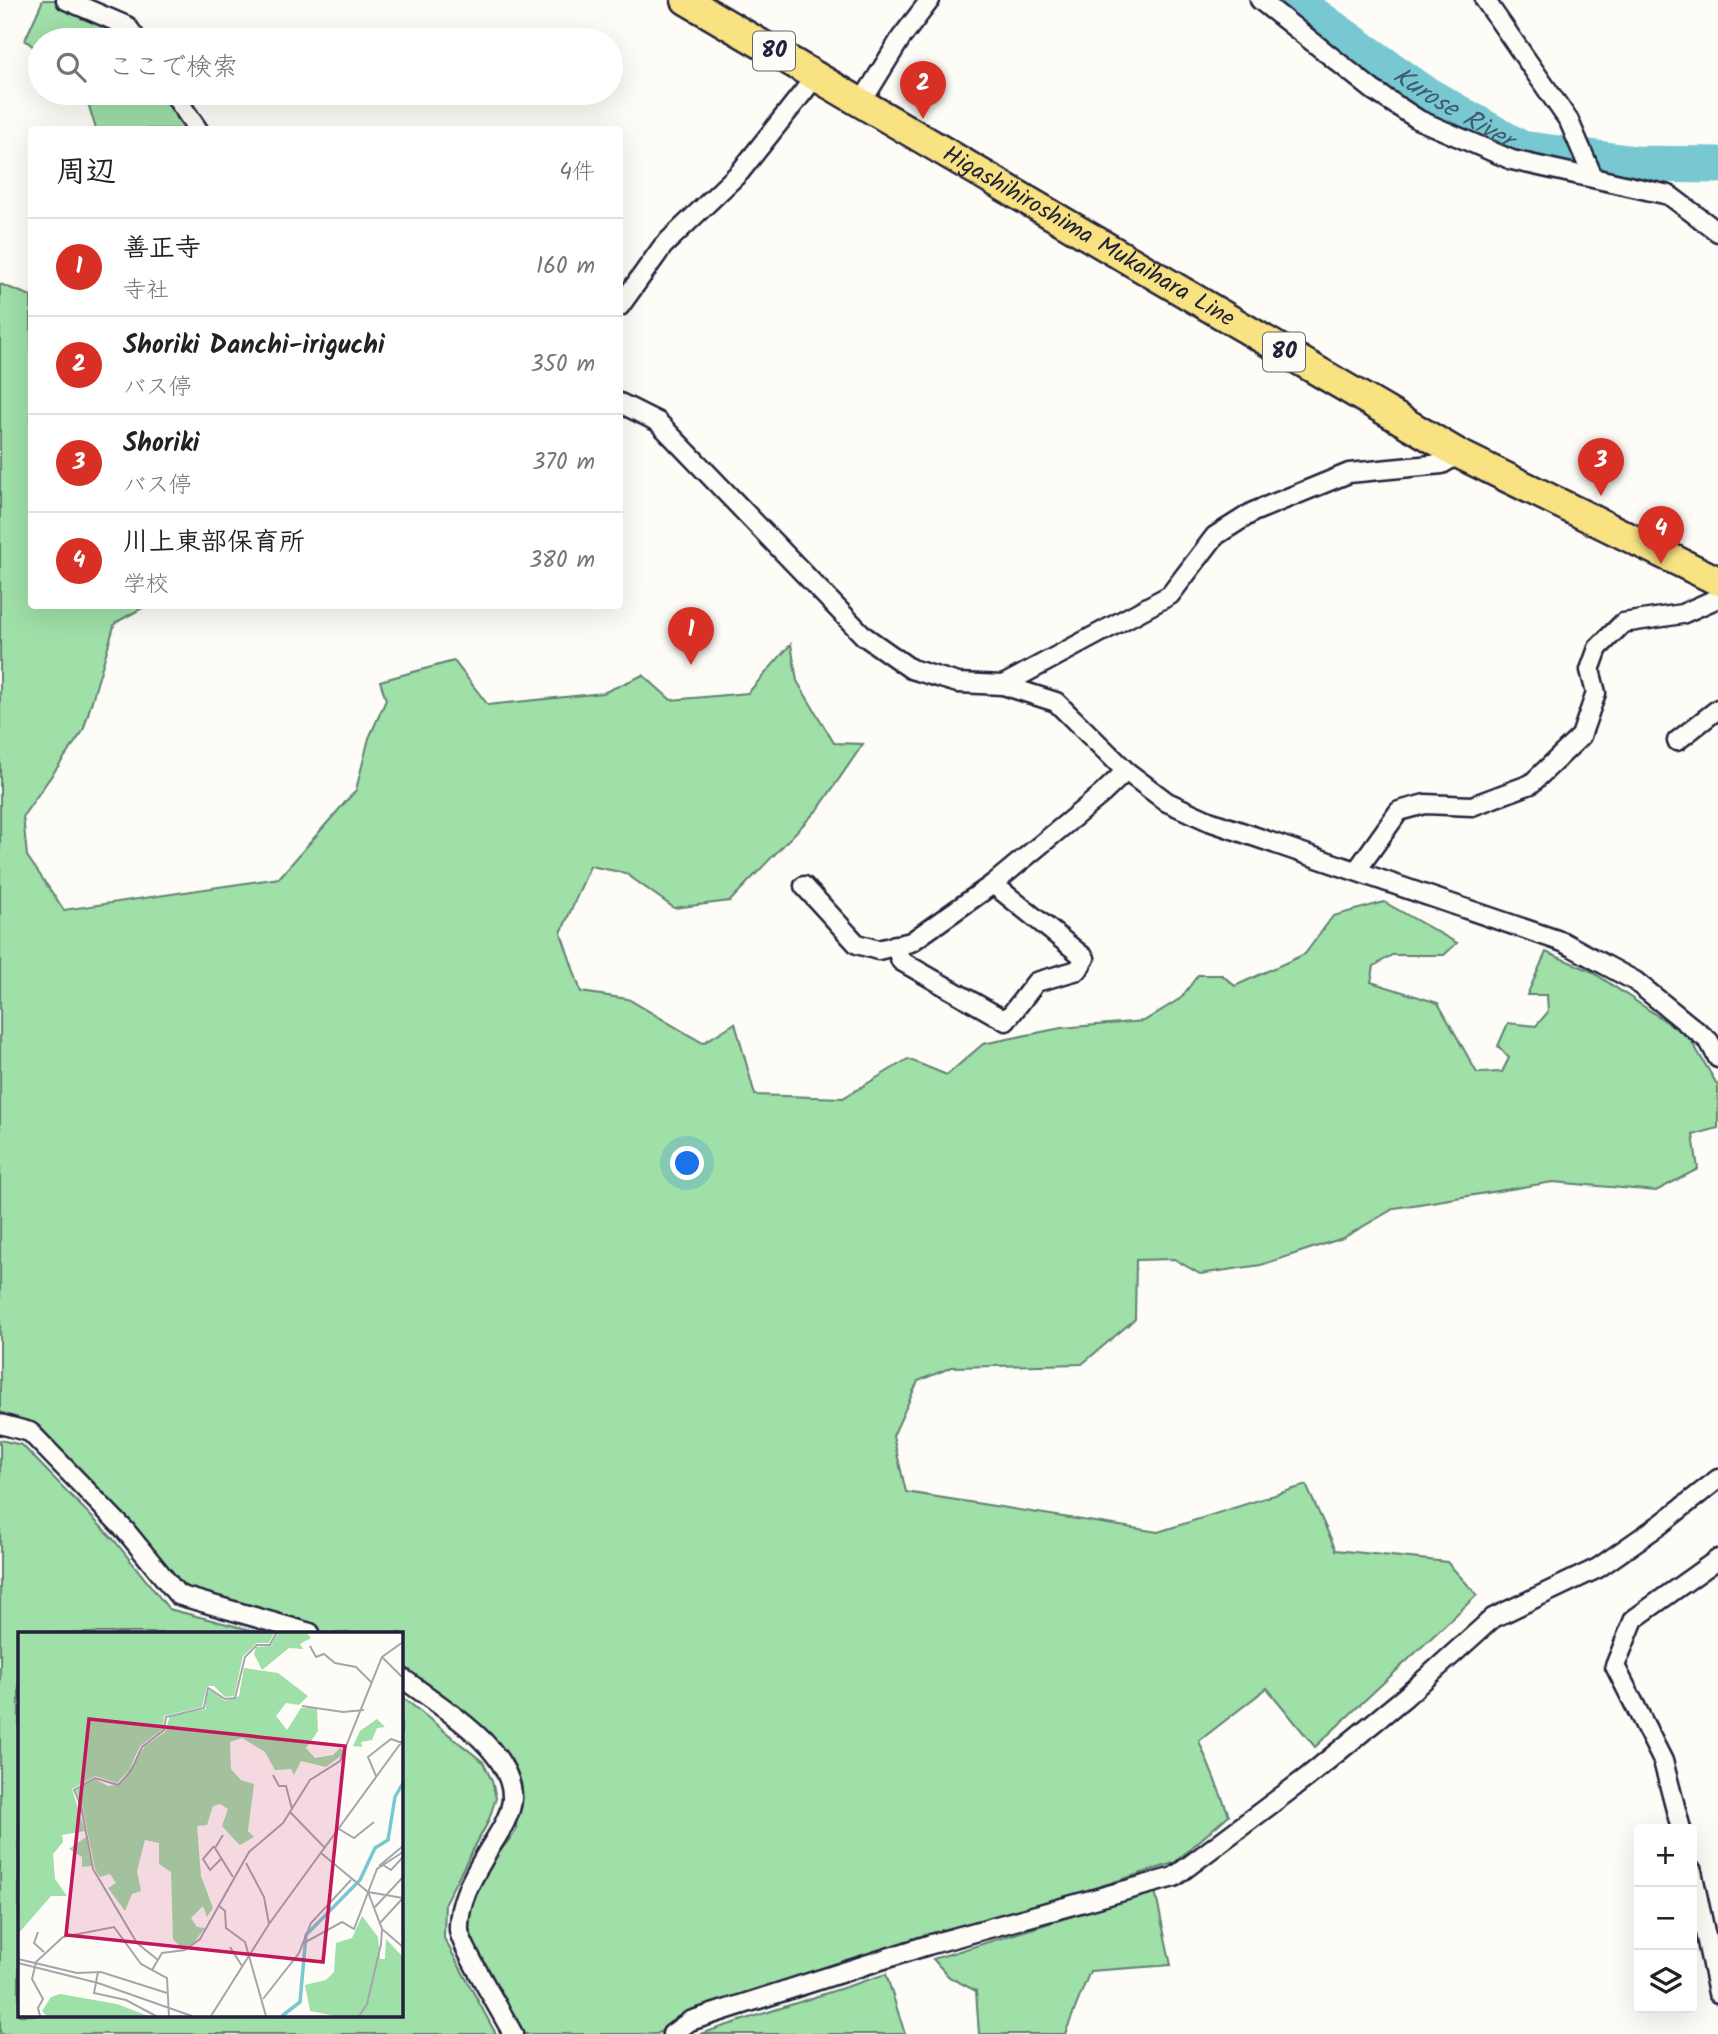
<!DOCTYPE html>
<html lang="ja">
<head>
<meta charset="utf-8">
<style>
  :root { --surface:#fff; --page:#f2f2f2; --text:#222; --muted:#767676; --line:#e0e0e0; --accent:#d93025 }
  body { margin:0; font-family:Kalam,"Klee One",sans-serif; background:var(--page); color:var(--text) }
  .controls { position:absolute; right:21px; bottom:21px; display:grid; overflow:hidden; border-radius:7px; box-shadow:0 7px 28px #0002 }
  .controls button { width:63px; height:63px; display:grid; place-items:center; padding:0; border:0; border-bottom:2px solid var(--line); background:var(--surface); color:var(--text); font:35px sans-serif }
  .you { position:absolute; left:688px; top:1164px; width:24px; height:24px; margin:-18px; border:5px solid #fff; border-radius:50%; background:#1a73e8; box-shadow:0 0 0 10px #1a73e833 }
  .badge { display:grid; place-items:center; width:46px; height:46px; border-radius:50%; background:var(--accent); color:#fff; font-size:23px; font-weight:700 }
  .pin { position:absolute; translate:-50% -58px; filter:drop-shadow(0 2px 4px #0008) }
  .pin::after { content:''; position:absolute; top:37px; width:24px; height:21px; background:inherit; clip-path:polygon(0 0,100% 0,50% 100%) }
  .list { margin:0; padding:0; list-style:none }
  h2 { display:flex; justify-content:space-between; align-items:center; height:91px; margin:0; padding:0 28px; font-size:30px }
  h2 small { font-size:23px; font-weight:400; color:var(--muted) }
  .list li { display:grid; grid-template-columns:46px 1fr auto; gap:21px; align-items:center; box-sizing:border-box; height:98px; padding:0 28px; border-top:2px solid var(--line) }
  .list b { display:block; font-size:26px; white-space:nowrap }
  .list p { margin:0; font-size:23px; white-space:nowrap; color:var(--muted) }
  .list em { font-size:23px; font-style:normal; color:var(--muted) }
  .icon { flex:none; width:38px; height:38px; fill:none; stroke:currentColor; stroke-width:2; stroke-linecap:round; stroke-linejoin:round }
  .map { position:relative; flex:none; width:1718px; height:2034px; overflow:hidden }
  .search { position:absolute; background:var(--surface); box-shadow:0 7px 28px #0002; left:28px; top:28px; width:595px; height:77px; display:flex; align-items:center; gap:18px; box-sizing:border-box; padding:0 24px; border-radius:38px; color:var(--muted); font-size:26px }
  .panel { position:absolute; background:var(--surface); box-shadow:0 7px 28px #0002; left:28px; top:126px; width:595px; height:483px; border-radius:7px }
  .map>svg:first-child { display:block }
  .green { fill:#9fdfa8; stroke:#608072; stroke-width:2 }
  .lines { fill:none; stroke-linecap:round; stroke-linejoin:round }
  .river { stroke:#78c8d2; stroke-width:37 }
  .minor-casing { stroke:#22223b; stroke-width:23 }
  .primary-casing { stroke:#22223b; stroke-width:33 }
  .minor { stroke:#fdfcf7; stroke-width:18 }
  .primary { stroke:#f8e281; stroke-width:28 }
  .labels { text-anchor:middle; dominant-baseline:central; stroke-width:5; stroke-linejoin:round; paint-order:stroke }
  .shield { fill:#fdfcf7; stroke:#646373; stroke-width:2 }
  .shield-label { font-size:23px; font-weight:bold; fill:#22223b }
  .street-label { font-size:24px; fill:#22223b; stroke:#fdfcf7 }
  .water-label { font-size:26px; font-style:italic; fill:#405c70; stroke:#fdfcf7 }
  .inset-river { fill:none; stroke:#78c8d2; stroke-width:3.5 }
  .inset-road { fill:none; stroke:#a5a5ac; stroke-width:2 }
  .view { fill:#c2185b; fill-opacity:0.15; stroke:#c2185b; stroke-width:3.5 }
  .inset-edge { fill:none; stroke:#22223b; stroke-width:3.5 }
</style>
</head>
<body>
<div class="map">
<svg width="1718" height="2034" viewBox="0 0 1718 2034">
  <rect width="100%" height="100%" fill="#fdfcf7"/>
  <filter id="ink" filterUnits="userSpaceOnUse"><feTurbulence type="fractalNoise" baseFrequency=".0143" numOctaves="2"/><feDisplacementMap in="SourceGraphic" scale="14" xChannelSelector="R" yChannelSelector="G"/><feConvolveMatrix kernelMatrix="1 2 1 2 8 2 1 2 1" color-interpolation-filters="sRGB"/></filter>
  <g filter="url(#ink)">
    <g class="green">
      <polygon points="43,0 60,0 123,40 40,40 40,52 25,40"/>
      <polygon points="85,93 160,93 185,129 96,129"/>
      <polygon points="0,284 31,296 32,606 146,606 115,623 83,731 23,816 27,856 64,910 279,878 356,790 369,738 386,700 380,681 454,661 488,705 603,693 643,675 671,700 748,693 791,644 797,681 834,743 863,744 819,808 730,901 674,908 625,873 590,866 561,933 581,992 628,999 703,1043 735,1023 755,1095 843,1098 908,1059 947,1075 983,1044 1061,1028 1144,1021 1181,998 1198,975 1222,975 1235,986 1305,954 1333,916 1384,902 1457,943 1444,955 1392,955 1374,966 1371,982 1438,1003 1477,1073 1502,1072 1509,1058 1498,1046 1508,1023 1536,1026 1548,1012 1547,995 1527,995 1546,952 1591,971 1689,1037 1718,1086 1718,1128 1693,1135 1698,1169 1656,1191 1553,1182 1395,1208 1343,1238 1261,1265 1200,1274 1174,1259 1136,1260 1135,1319 1082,1364 952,1367 918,1381 893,1436 906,1492 1158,1532 1306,1485 1336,1550 1447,1562 1477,1595 1315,1747 1267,1688 1199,1741 1229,1815 1174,1863 683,2017 657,2034 524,2034 468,1933 468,1909 483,1873 516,1831 517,1799 509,1763 496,1742 401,1669 401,1633 321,1633 192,1590 169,1574 39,1426 0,1412"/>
      <polygon points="0,1440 22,1445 114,1540 169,1609 262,1633 19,1633 19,2015 401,2015 401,1696 483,1762 492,1781 496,1798 488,1822 445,1902 444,1938 496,2034 0,2034"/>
      <polygon points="1155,1891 1171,1965 1090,1971 1065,2034 979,2034 976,1991 949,1977 933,1959"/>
      <polygon points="886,1974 905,2034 700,2034"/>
    </g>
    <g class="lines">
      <path class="river" id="s1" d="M1292 0 1425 94 1521 149 1636 164 1718 165"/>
      <g class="minor-casing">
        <g id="minor">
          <polyline points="66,0 127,26 137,40"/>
          <polyline points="1260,0 1373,90 1419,120 1512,160 1669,195 1718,232"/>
          <polyline points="1485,0 1569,121 1593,177"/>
          <polyline points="173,93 198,130"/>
          <polyline points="861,103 901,38 930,0"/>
          <polyline points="620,306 663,246 740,172 816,76"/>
          <polyline points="620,403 658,422 864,636 911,669 958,683 1003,685 1056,702 1126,771 1167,802 1209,821 1563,942 1635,981 1709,1041 1718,1058"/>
          <polyline points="1003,685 1170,595 1215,536 1253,512 1349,473 1442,464 1459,454"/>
          <polyline points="1677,741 1718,709"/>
          <polyline points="1357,870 1399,811 1425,804 1472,806 1531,784 1581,736 1596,693 1590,670 1598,648 1623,623 1682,614 1718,598"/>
          <polyline points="804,886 857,944 878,950 911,942 993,884 1102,794 1126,771"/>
          <polyline points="895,945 901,961 1006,1021 1036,982 1078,970 1085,958 993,884"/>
          <polyline points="0,1424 30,1432 125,1530 178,1595 310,1633"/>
          <path d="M401 1677C436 1704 514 1748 512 1799 511 1818 494 1840 485 1856 471 1880 458 1903 459 1930 460 1945 504 2016 513 2034"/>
          <polyline points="1681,1829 1663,1761 1615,1666 1634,1619 1718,1559"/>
          <polyline points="1692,1871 1718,1993"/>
          <polyline points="672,2034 690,2021 928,1945 1174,1877 1306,1778 1405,1697 1493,1618 1598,1568 1661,1524 1718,1479"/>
        </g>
      </g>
      <g class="primary-casing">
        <g id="primary">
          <path id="s2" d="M686 0 1459 454 1718 581"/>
        </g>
      </g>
      <use href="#minor" class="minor"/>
      <use href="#primary" class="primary"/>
    </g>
  </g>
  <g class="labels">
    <g class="shield">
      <rect x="753" y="31.5" width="42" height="39" rx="5"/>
      <rect x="1263" y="332.5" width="42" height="39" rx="5"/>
    </g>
    <g class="shield-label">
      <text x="774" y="51">80</text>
      <text x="1284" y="352">80</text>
    </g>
    <g class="street-label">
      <text stroke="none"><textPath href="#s2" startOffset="467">Higashihiroshima Mukaihara Line</textPath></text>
    </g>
    <g class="water-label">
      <text stroke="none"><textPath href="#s1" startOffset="194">Kurose River</textPath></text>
    </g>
  </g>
  <g transform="translate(18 1632)">
    <rect width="385" height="385" fill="#fdfcf7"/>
    <path d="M0 1H256L251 11H239L225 24 216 64 207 65 196 54H189L184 75 146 84 145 97 122 114 111 138 99 151 77 144 54 157 67 199 44 203 45 210 35 222 37 247 49 264H33L0 302ZM259 1H289L293 6 282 12 285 17 271 16 244 38 236 22 238 15 253 14ZM226 36 260 41 290 64 281 73 268 71 258 84 269 98 283 76H299L300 99 288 116 297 126 315 123 322 116 328 120 308 135 283 129 276 143 273 137 257 138 247 120 224 106 212 110 213 137 223 148 236 152 230 199 236 205 222 213 215 206 204 194 210 177 202 172 195 174 189 193 179 194 183 244 195 276 189 285 185 274 173 286 179 295 187 296 174 313 163 316 155 307 153 240 141 232V211L127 208 119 239 123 259 114 262 107 279 90 256 98 251 92 242 82 245 77 237 64 173 57 158 77 147 90 154 101 153 127 114 147 100 152 84 188 77V60L193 58 207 69 221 64ZM359 87 367 95 359 96 354 108 343 110 344 115 335 114 342 99ZM68 205 74 234 64 235V225L51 217ZM344 284 360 305 362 327H367L368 307 385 325V384H318L292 379 287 353 308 348 316 340 318 311 334 306ZM42 362 99 372 130 384H29L24 379 33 365Z" fill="#9fdfa8"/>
    <path class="inset-river" d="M264 384 282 370 288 303 342 248 357 216 370 208 377 165 385 151"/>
    <path class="inset-road" d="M292 14 298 25 306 22 317 31 338 35 354 51M364 25 385 46M284 74 325 80 346 78M255 143 261 154H268L274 177M358 144 350 125 373 107 384 111M272 180 307 216M321 197 336 206 356 190M205 203 197 216 215 245M196 214 185 227 192 238 203 227M303 221 350 260 385 266M228 231 246 265 251 292M365 233 373 238 385 225M361 234 385 214M200 273 207 279 208 296 227 310 248 384M356 276 385 245M361 292 385 266M364 297 385 315M20 300 16 311 26 320M284 312 324 290 336 297 359 237 385 220M212 315 224 334M0 327 59 341 83 340 149 361M140 328 119 311 75 237 63 174 56 158 77 146 100 153 113 139 124 115 146 98 148 85 186 76 190 56 207 67 217 66 227 25 239 13H252L258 1M0 331 80 351 174 384M134 338 144 321 167 318 182 307 231 220 265 191 292 148 322 129 364 25 385 10M80 340 76 361 108 368 138 384M245 367 281 321 293 291 333 248M22 384 20 376 25 367 14 347 18 330 45 305 96 295 123 332 149 346 151 384M193 384 251 292 385 108M341 384 349 372 363 312 364 297 350 260"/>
    <path class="view" d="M71 87 327 114 305 330 48 303Z"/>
    <rect width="385" height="385" class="inset-edge"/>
  </g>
</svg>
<div class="controls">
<button>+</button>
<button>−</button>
<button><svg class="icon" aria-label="layers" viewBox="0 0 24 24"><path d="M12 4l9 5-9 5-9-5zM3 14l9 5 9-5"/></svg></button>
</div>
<div class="you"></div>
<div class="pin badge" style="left:691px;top:665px">1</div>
<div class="pin badge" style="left:923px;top:119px">2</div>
<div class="pin badge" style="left:1601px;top:496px">3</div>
<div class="pin badge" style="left:1661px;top:564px">4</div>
<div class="search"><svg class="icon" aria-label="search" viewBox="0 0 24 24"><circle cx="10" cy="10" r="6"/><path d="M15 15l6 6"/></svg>ここで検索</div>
<section class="panel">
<h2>周辺<small>4件</small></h2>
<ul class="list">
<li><span class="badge">1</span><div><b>善正寺</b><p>寺社</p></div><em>160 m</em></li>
<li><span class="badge">2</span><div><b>Shoriki Danchi-iriguchi</b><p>バス停</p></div><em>350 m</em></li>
<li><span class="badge">3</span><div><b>Shoriki</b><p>バス停</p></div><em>370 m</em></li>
<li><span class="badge">4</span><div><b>川上東部保育所</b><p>学校</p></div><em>380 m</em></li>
</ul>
</section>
</div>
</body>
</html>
